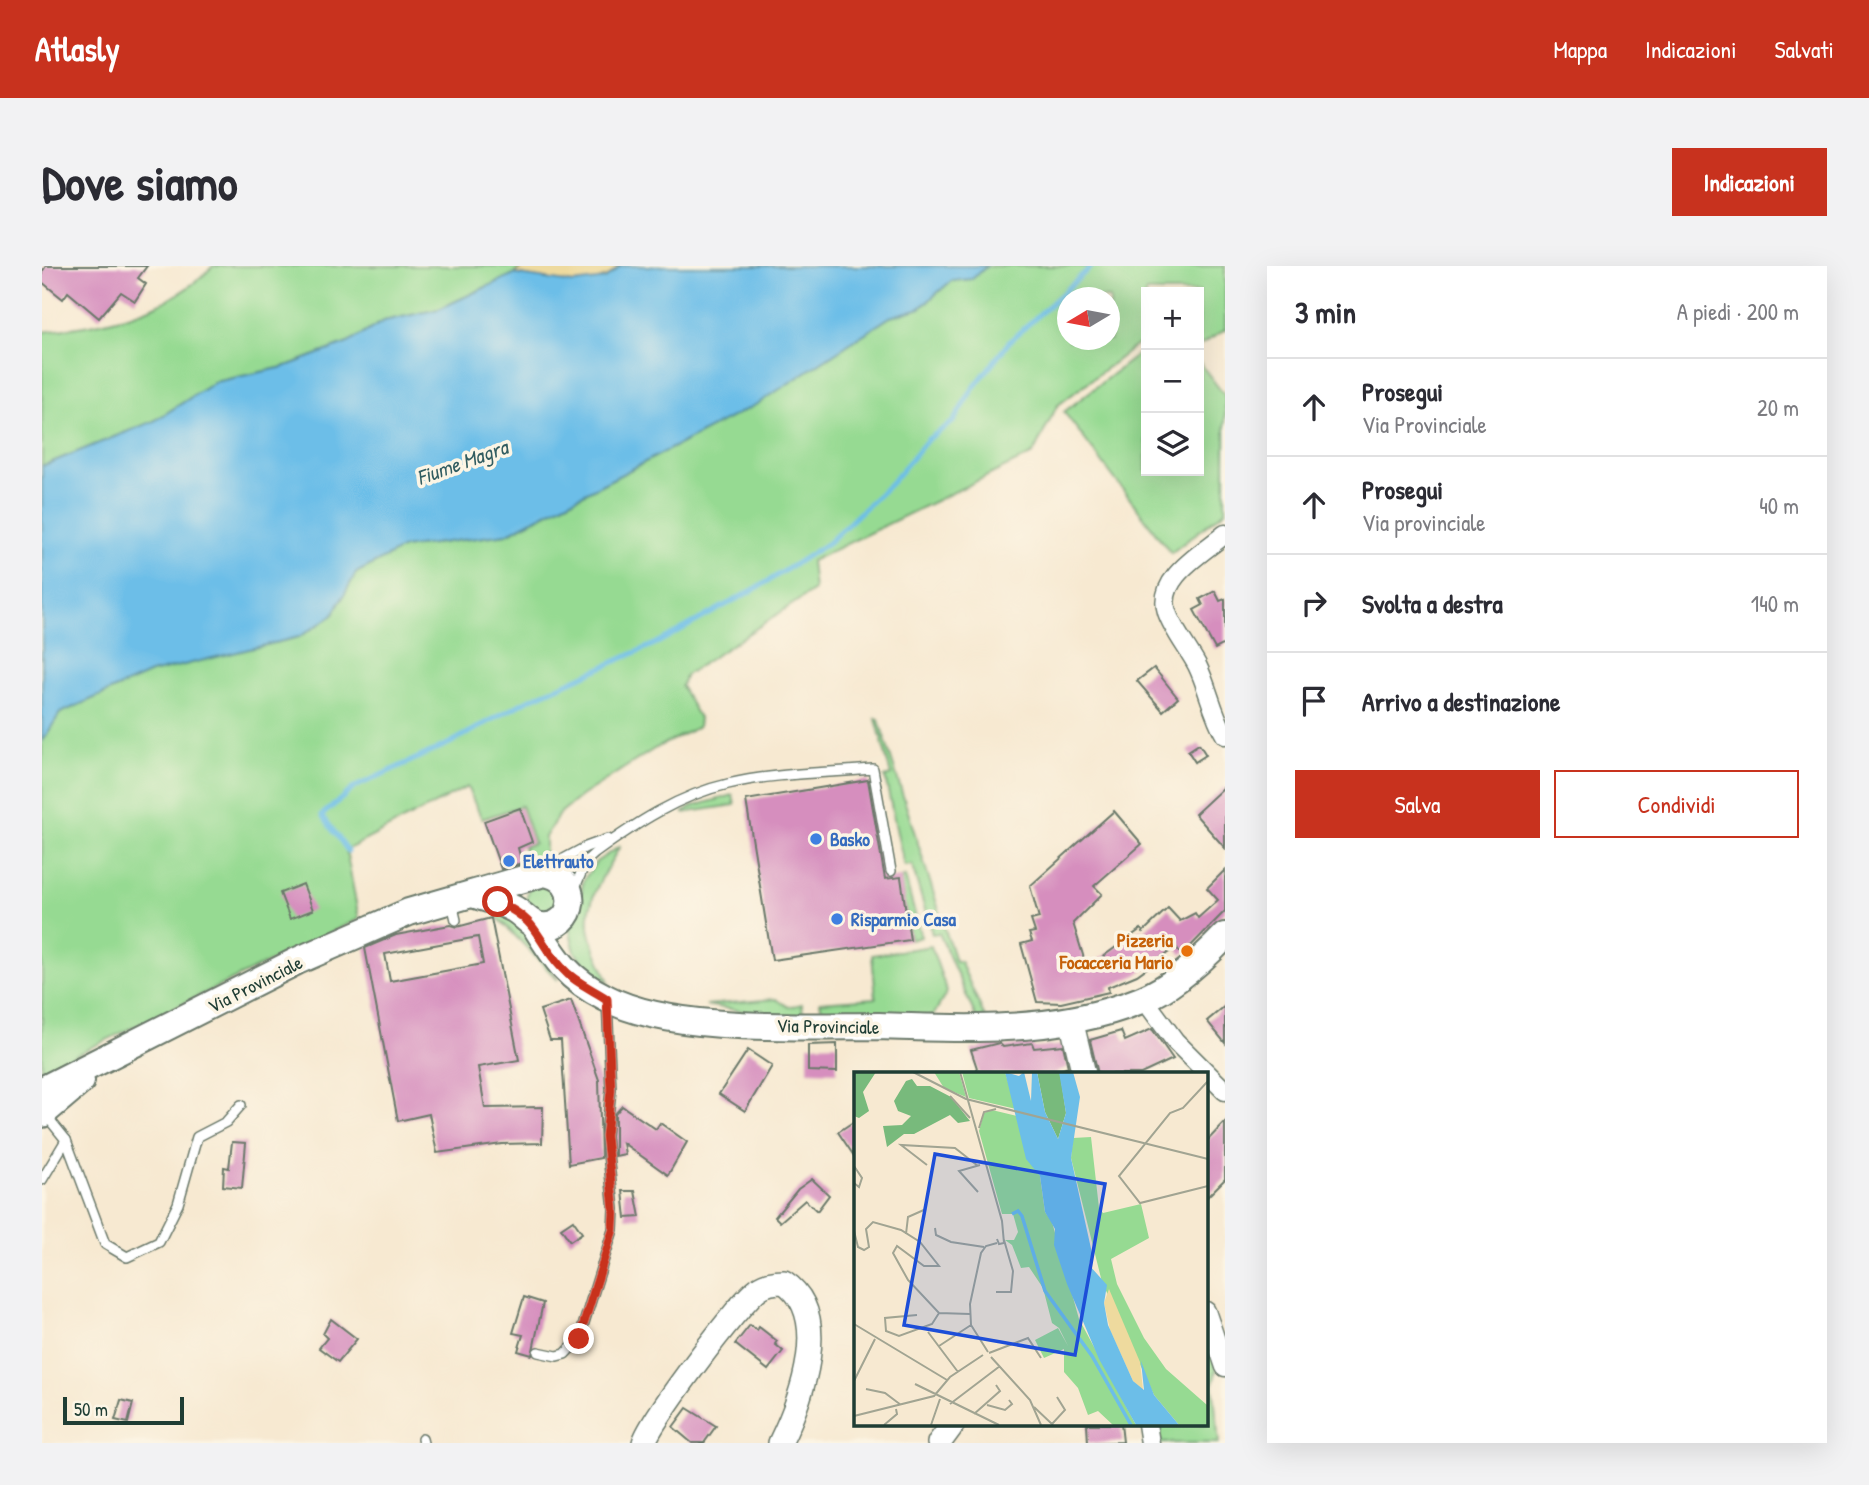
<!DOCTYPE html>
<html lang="it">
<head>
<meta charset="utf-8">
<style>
  :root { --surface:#fff; --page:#f2f2f3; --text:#2b2b33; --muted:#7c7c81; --line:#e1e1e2; --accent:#c8321e }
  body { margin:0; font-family:"Patrick Hand",sans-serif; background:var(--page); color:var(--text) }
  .controls { position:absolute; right:21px; top:21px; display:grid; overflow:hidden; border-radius:0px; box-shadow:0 7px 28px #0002 }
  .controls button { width:63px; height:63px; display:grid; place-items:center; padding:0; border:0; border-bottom:2px solid var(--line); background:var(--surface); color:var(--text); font:35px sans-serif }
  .compass { position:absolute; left:1015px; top:21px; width:63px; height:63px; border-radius:50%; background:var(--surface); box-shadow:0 7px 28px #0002; rotate:260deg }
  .scale { position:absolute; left:21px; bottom:18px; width:121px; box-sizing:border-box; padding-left:7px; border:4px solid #1f3d34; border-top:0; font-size:19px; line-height:24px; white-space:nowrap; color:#1f3d34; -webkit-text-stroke:5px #fcf5e5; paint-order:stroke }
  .stop { position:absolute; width:21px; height:21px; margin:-16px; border:5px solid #c8321e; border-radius:50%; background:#fff }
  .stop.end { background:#c8321e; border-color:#fff; box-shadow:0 2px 7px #0008 }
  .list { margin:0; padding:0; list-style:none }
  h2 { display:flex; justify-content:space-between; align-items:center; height:91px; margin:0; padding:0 28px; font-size:30px }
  h2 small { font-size:23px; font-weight:400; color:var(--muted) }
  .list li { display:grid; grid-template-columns:46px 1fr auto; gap:21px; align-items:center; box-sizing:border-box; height:98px; padding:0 28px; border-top:2px solid var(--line) }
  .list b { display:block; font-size:26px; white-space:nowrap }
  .list p { margin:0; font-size:23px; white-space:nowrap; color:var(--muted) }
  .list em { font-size:23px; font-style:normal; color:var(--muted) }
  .actions { display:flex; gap:14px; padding:21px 28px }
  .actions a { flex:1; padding:16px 0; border:2px solid var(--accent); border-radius:0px; text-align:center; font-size:24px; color:var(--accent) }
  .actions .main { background:var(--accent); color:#fff }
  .icon { flex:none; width:38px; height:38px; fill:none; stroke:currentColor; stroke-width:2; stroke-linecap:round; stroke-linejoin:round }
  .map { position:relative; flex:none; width:1183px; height:1177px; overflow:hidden; border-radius:0px }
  header { display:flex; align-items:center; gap:42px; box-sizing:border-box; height:98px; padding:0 35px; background:var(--accent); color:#fff }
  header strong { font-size:33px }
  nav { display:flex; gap:38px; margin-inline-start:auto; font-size:24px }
  .intro { display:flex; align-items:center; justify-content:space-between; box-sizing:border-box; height:168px; padding:0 42px }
  h1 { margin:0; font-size:49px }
  .button { padding:18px 32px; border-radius:0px; background:var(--accent); color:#fff; font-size:24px; font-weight:700 }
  main { display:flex; gap:42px; padding:0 42px }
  aside { flex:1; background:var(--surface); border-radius:0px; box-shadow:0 7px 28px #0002 }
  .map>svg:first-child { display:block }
  .green { fill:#96da92; stroke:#5a8c63; stroke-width:2; fill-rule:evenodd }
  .sand { fill:#eeda9e; stroke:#868c69; stroke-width:2 }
  .water { fill:#6cbee8; stroke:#467e8e; stroke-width:2 }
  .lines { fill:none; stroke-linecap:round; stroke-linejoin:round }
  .stream { stroke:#6cbee8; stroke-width:5 }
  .building { fill:#d68ebe; fill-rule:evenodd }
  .service-casing { stroke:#6b796b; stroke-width:12 }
  .minor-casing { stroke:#6b796b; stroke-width:21 }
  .tertiary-casing { stroke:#6b796b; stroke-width:26 }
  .secondary-casing { stroke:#6b796b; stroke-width:30 }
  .service { stroke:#fff; stroke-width:9 }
  .minor { stroke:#fff; stroke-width:18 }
  .tertiary { stroke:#fff; stroke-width:23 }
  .secondary { stroke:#fff; stroke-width:26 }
  .route { stroke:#c8321e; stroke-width:9 }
  .shop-dot { fill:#3f7fe0; stroke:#fcf5e5; stroke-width:2.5 }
  .food-dot { fill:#e8710a; stroke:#fcf5e5; stroke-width:2.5 }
  .labels { text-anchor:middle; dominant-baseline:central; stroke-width:7; stroke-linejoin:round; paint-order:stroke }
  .shop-label { font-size:19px; font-weight:bold; fill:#366cbe; stroke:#fcf5e5; text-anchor:start }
  .food-label { font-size:19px; font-weight:bold; fill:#c56008; stroke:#fcf5e5; text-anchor:end }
  .street-label { font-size:19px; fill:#1f3d34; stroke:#fcf5e5 }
  .water-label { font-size:21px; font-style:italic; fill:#325d61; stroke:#fcf5e5 }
  .inset-river { fill:none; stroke:#6cbee8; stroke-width:3.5 }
  .inset-road { fill:none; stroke:#a1a492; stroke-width:2 }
  .view { fill:#1d4ed8; fill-opacity:0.15; stroke:#1d4ed8; stroke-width:3.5 }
  .inset-edge { fill:none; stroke:#1f3d34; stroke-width:3.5 }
</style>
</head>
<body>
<header>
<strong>Atlasly</strong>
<nav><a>Mappa</a><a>Indicazioni</a><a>Salvati</a></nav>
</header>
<div class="intro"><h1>Dove siamo</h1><a class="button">Indicazioni</a></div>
<main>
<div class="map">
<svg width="1183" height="1177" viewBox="0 0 1183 1177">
  <rect width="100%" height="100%" fill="#fcf5e5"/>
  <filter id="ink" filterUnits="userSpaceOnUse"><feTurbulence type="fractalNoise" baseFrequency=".0143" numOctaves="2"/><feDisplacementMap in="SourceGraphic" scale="14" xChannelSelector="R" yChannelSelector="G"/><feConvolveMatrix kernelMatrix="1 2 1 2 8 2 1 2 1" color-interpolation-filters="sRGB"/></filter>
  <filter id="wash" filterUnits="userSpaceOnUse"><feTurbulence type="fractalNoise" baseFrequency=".00686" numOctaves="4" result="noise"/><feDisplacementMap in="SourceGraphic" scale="28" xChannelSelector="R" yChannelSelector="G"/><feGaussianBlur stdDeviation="1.57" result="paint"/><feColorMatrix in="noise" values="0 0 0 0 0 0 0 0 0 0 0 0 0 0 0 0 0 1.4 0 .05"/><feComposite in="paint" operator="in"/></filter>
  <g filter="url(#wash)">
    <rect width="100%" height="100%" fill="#f7e9d1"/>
    <g class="green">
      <path d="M171 0H481L472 8 397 43 342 55 306 77 241 101 173 116 112 155 0 200V66C62 59 126 47 171 0Z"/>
      <path d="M945 0H1183V64L1157 80V26H1104V72L1015 140 991 188 769 295 772 324 644 409 639 420 657 452 656 461 612 483 539 530 517 548 503 571V598L490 605 481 581 492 577 479 540 440 553 425 521 304 584 317 653 0 805V476L18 447 109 407 257 371 291 349 314 307 361 282 465 268 715 138 848 51 878 42 909 15 930 13ZM1026 32H1068V74H1026Z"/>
      <polygon points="1104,82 1104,205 1157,205 1157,96 1183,130 1183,245 1129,287 1022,146"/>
      <polygon points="834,453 837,454 913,695 918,695 945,756 936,756 897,667 890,668 870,599 862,600 843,511 849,509"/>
      <polygon points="691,529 693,539 641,547 649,541"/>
      <path d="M578 580C563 607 539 639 549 671 553 687 562 703 567 716L548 706 533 686 527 661 538 639 541 615 554 596Z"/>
      <polygon points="863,611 879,671 868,674 858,612"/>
      <polygon points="497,615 522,627 506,655 483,639 487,622"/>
      <polygon points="450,641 492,671 516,714 455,651"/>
      <polygon points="889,680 905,726 891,750 781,750 778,736 834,732 830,689"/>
      <polygon points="734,733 747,741 760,738 761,750 723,749 664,739"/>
      <polygon points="1164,1066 1175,1102 1171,1118 1177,1177 1115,1177 1112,1158 1164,1158"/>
    </g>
    <path class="sand" d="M481 0H579C554 29 505 13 472 8Z"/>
    <polygon class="water" points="579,0 945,0 930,13 909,15 878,42 848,51 715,138 464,268 361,282 314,307 291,349 257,371 109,407 18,447 0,476 0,200 112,155 173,116 242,101 306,77 342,55 397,43 472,8 531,17 563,13"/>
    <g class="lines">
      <polyline class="stream" points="306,585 280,549 313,521 408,477 486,434 615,377 720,319 786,277 849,217 886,173 911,156 930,124 967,76 1050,0"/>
    </g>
    <g id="blocks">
      <g class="building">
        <polygon points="4,0 105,0 96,12 104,18 93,35 79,26 57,52 26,26 21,33 0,16 0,6"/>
        <polygon points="1173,325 1178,335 1183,333 1183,378 1173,383 1152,344 1161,339 1158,333"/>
        <polygon points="1112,402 1136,432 1121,445 1095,415"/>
        <polygon points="1157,478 1164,489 1153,496 1146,485"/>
        <polygon points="826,514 843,613 859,611 868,674 730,694 704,534"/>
        <polygon points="1183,520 1183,582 1153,548"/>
        <polygon points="478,542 490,576 476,582 480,597 459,603 442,555"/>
        <polygon points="1072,545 1100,578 1052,620 1060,628 1031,657 1045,702 1099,663 1101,666 1126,642 1138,655 1153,647 1156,652 1176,634 1165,622 1183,604 1183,645 1140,689 1134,681 1095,709 1066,721 1067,726 1019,737 995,736 979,678 990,675 987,667 993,666 989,654 997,652 988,620"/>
        <polygon points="261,618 271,644 248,653 238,627"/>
        <path d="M449 652 477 794 436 801 443 842 501 841 500 877 460 878 395 887 387 848 356 855 323 682 354 669 408 659 415 661ZM436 671 441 698 348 715 343 688Z"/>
        <polygon points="529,734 557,814 559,892 527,898 519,774 508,774 498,744"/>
        <polygon points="1183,740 1183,777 1165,755"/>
        <polygon points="1110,763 1131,793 1099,808 1056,808 1048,774 1079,765 1083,775"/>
        <polygon points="957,777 961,781 990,777 992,782 1021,779 1026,801 1011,808 937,808 929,784"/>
        <polygon points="795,778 795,806 766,805 766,779"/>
        <polygon points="706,784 730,800 703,845 677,828"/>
        <polygon points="580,840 614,863 618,857 645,876 626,909 581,877 583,888 573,890 573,848"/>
        <polygon points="814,854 814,893 796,866"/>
        <polygon points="1183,856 1183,913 1164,932 1164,876"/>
        <polygon points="190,876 204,877 200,922 181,920 182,901 187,902"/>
        <polygon points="770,913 787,929 775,945 763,934 738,956 733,951 756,923"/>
        <polygon points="581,925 593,925 598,951 584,952"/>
        <polygon points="531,954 540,967 528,975 519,962"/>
        <polygon points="482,1031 501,1037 490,1089 476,1085 481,1069 471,1067"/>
        <polygon points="289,1053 315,1073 296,1096 277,1082 285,1072 281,1068"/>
        <polygon points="708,1059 715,1064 717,1061 735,1075 733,1078 741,1085 726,1104 693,1078"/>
        <polygon points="79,1134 91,1137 86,1157 73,1154"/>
        <polygon points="645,1142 674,1160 662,1177 650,1177 631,1161"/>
        <polygon points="1045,1158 1079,1158 1081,1176 1046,1177"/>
      </g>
    </g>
  </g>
  <g filter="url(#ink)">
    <use href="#blocks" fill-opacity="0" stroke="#6b796b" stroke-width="2"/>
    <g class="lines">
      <g class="service-casing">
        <g id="service">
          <polyline points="503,603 544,581 566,573"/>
          <path d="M532 624 544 595 553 587C593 558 637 529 686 518 733 507 784 507 831 503L849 605"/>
          <polyline points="410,637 414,654"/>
          <polyline points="3,848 24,874 63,978 85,991 117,976 136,938 155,871 184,856 199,839"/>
          <polyline points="0,914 24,874"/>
          <polyline points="496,1086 515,1090 523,1088 537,1073 571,964 572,943 564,870 569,824 565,735"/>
          <polyline points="380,1173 381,1177"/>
        </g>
      </g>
      <g class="minor-casing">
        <g id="minor">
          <path d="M1183 268C1161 287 1114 312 1125 346 1131 364 1146 382 1155 399 1166 421 1170 447 1183 469"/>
          <polyline points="1102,733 1133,775 1183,825"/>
          <polyline points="1164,1045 1183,1101"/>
          <polyline points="1105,1158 1108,1177"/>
        </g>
      </g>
      <g class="tertiary-casing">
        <g id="tertiary">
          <polyline points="1029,754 1042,808"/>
          <path d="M602 1177C607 1156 697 1037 716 1023 723 1017 733 1016 742 1016 791 1049 759 1134 738 1177"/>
          <polyline points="897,1177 911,1158"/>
        </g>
      </g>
      <g class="secondary-casing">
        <g id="secondary">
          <path d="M492 658C514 694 526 713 564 732 630 767 762 760 837 760 879 761 922 764 964 761 1009 759 1057 751 1099 734 1130 722 1160 694 1183 670"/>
          <path d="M0 824 255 695 367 646 502 607C541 612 534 664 499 660 488 659 482 649 472 643 459 636 445 633 431 628"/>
          <polyline points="0,848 39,815"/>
        </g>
      </g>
      <use href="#service" class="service"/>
      <use href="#minor" class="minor"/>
      <use href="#tertiary" class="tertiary"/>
      <use href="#secondary" class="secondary"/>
    </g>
  </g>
  <g class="lines" filter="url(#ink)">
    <path class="route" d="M456 636C500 657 492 672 520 702 532 716 550 723 565 733L569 824 564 870 572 943 571 964 537 1073"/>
  </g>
  <g class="shop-dot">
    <circle cx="774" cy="573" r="7"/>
    <circle cx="467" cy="595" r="7"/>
    <circle cx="795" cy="653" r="7"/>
  </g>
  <circle class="food-dot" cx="1145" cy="685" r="7"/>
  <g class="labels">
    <g class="shop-label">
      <text x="788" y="573">Basko</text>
      <text x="481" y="595">Elettrauto</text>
      <text x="809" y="653">Risparmio Casa</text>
    </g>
    <g class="food-label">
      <text x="1131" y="674">Pizzeria<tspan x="1131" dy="22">Focacceria Mario</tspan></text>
    </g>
    <g class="street-label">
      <text transform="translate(213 718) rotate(-27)">Via Provinciale</text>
      <text transform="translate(786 760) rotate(1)">Via Provinciale</text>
    </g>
    <g class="water-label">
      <text transform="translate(420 196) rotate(-20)">Fiume Magra</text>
    </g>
  </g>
  <g transform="translate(812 806)">
    <rect width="354" height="354" fill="#f7e9d1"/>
    <path d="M80 0H105L112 25 90 16ZM108 0H151L162 37 115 26ZM138 38 163 44 186 104 191 140 198 150 225 247 282 353H259L244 339 234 343 224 316 210 300V277L190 286 181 268 204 256 214 274 205 256 198 251 189 216 175 195 167 196 158 173 151 168H160L164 160 159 142H148L125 59 130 41ZM237 65 245 136 249 141 287 132 295 166 257 187 263 212 290 266 312 297 353 333V353H325L300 323 248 210 217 86 219 66Z" fill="#96da92"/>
    <path d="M0 0H22L9 20 15 39 5 46 0 44ZM183 0 206 1 212 41 204 67 191 40ZM58 7 63 14H76L97 25 116 49 104 51 96 43 60 62H50L33 75 29 54 48 53 57 44 44 39 40 29 52 9Z" fill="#78ba7c"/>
    <path d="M255 217 286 290 289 318 279 309 256 258 250 231Z" fill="#eeda9e"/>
    <path d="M151 0 165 4 170 0 177 29 178 0H183L191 40 204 67 212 41 205 0H219L226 25 217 86 238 181 235 193 253 213 250 231 254 253 279 309 290 318 287 289 300 323 325 353H282L245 287 213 212 200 173 201 157 191 140 186 104 172 87Z" fill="#6cbee8"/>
    <path class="inset-river" d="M158 142 164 139 168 144 191 219 238 284 277 353"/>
    <path class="inset-road" d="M59 0 112 27 354 87M106 0 148 149 150 171 145 172 143 167M354 9 329 36 316 41 265 104 286 131 354 114M96 24 116 46M125 56 130 40 142 37M73 93 47 73 101 76 124 94M0 94 8 106 5 115 0 111M124 120 105 99 126 93M81 156 82 163 97 170 130 175M0 159 4 175 10 178 15 175 12 157 19 150 47 158 66 170 85 194H70L43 174 39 181 54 208 85 241 116 242M52 162 54 145 72 137M142 220H157L159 199 150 168M63 243 31 246 32 259 45 264 78 252 85 241M0 252 93 308M74 260 104 300M85 274 117 253M134 280 117 253 116 232 127 181 132 174 143 171M135 281 174 266 187 286M137 285 176 328 187 353M0 309 21 267M61 312 145 353M12 317 31 321 47 333M96 332 146 294M133 333 151 338 158 332 155 328M180 335 199 353M120 342 146 319 142 313M0 344 80 324 96 305 129 283M198 352 211 338 203 325M30 353 43 342 42 337M77 353 86 327"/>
    <path class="view" d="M81 82 251 112 221 283 50 253Z"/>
    <rect width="354" height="354" class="inset-edge"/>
  </g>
</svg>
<div class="controls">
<button>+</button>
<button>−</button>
<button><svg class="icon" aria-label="layers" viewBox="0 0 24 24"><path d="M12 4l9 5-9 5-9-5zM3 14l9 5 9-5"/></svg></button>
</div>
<svg class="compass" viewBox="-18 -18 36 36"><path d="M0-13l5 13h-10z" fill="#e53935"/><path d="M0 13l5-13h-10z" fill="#7c7c81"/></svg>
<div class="scale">50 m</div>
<div class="stop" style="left:456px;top:636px"></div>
<div class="stop end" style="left:537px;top:1073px"></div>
</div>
<aside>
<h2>3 min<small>A piedi · 200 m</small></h2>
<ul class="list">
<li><svg class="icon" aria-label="ahead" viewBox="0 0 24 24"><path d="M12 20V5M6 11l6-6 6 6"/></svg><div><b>Prosegui</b><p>Via Provinciale</p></div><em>20 m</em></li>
<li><svg class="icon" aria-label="ahead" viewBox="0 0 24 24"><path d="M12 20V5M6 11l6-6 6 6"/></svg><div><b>Prosegui</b><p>Via provinciale</p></div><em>40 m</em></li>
<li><svg class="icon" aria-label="right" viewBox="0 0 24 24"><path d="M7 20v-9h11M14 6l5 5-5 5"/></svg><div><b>Svolta a destra</b></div><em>140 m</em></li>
<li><svg class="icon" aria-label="arrive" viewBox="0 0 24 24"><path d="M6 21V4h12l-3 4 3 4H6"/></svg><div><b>Arrivo a destinazione</b></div></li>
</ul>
<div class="actions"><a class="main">Salva</a><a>Condividi</a></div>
</aside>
</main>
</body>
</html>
